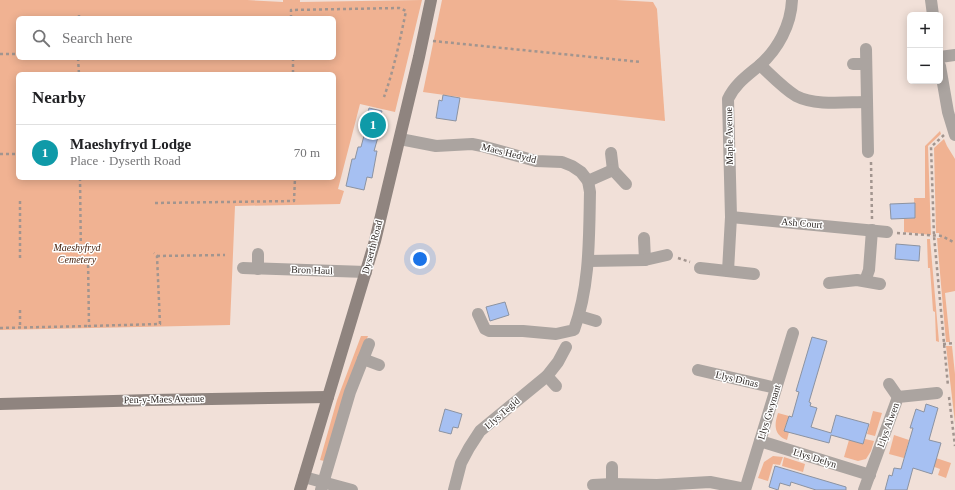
<!DOCTYPE html>
<html lang="en">
<head>
<meta charset="utf-8">
<style>
  :root { --surface:#fff; --page:#f6f6f6; --text:#202124; --muted:#757577; --line:#e0e0e0; --accent:#2d61d0 }
  body { margin:0; font-family:Georgia,serif; background:var(--page); color:var(--text) }
  .controls { position:absolute; right:12px; top:12px; display:grid; overflow:hidden; border-radius:6px; box-shadow:0 2px 10px #0003 }
  .controls button { width:36px; height:36px; display:grid; place-items:center; padding:0; border:0; border-bottom:1px solid var(--line); background:var(--surface); color:var(--text); font:20px sans-serif }
  .you { position:absolute; left:420px; top:259px; width:14px; height:14px; margin:-10px; border:3px solid #fff; border-radius:50%; background:#1a73e8; box-shadow:0 0 0 6px #1a73e833 }
  .badge { display:grid; place-items:center; width:26px; height:26px; border-radius:50%; background:var(--accent); color:#fff; font-size:13px; font-weight:700 }
  .pin { position:absolute; translate:-50% -50%; border:2px solid #fff; box-shadow:0 1px 4px #0006 }
  .list { margin:0; padding:0; list-style:none }
  h2 { display:flex; justify-content:space-between; align-items:center; height:52px; margin:0; padding:0 16px; font-size:17px }
  h2 small { font-size:13px; font-weight:400; color:var(--muted) }
  .list li { display:grid; grid-template-columns:26px 1fr auto; gap:12px; align-items:center; box-sizing:border-box; height:56px; padding:0 16px; border-top:1px solid var(--line) }
  .list b { display:block; font-size:15px; white-space:nowrap }
  .list p { margin:0; font-size:13px; white-space:nowrap; color:var(--muted) }
  .list em { font-size:13px; font-style:normal; color:var(--muted) }
  .icon { flex:none; width:22px; height:22px; fill:none; stroke:currentColor; stroke-width:2; stroke-linecap:round; stroke-linejoin:round }
  .map { position:relative; flex:none; width:955px; height:490px; overflow:hidden }
  .search { position:absolute; background:var(--surface); box-shadow:0 2px 10px #0003; left:16px; top:16px; width:320px; height:44px; display:flex; align-items:center; gap:10px; box-sizing:border-box; padding:0 14px; border-radius:6px; color:var(--muted); font-size:15px }
  .panel { position:absolute; background:var(--surface); box-shadow:0 2px 10px #0003; left:16px; top:72px; width:320px; height:108px; border-radius:6px }
  .map>svg:first-child { display:block }
  .green { fill:#f0b292; fill-rule:evenodd }
  .building { fill:#a6c0f2; stroke:#8c93a1 }
  .lines { fill:none; stroke-linecap:round; stroke-linejoin:round }
  .path { stroke:#a2958f; stroke-width:2.5; stroke-dasharray:3 3; stroke-linecap:butt }
  .street { stroke:#aba4a0; stroke-width:12 }
  .secondary { stroke:#8f847f; stroke-width:12 }
  .labels { text-anchor:middle; dominant-baseline:central; stroke-width:3; stroke-linejoin:round; paint-order:stroke }
  .street-label { font-size:10px; fill:#2f2926; stroke:#fff }
  .park-label { font-size:10px; font-style:italic; fill:#47230f; stroke:#fff }
</style>
</head>
<body>
<div class="map">
<svg width="955" height="490" viewBox="0 0 955 490">
  <rect width="100%" height="100%" fill="#f1e0d8"/>
  <g class="green">
    <path d="M0 0H247L283 2V0H300V2L422 0 395 112 360 104 338 189 344 191 340 204 235 206 230 325 0 330ZM18 18H334V58H18ZM18 74H334V178H18Z"/>
    <polygon points="442,0 616,0 653,2 657,9 665,121 466,98 423,92"/>
    <polygon points="940,131 941,134 928,146 931,235 904,232 904,219 915,218 914,198 925,198 925,146"/>
    <polygon points="944,139 947,146 955,159 955,291 945,293 950,342 946,342 937,238 940,238 939,233 936,233 934,148"/>
    <polygon points="927,239 930,239 939,342 936,341 935,312 933,311 930,268 928,268"/>
    <polygon points="361,336 368,336 353,375 324,461 320,460 337,400"/>
    <polygon points="946,346 952,346 955,374 955,423"/>
    <polygon points="873,411 882,413 875,436 867,434"/>
    <path d="M778 413 789 416 784 430 789 432 787 440C774 435 774 425 778 413Z"/>
    <polygon points="894,435 909,440 904,458 889,454"/>
    <polygon points="865,439 874,441 871,451 866,459 858,461 844,457 849,440 863,444"/>
    <polygon points="927,455 951,463 946,478 938,475 940,469 926,464"/>
    <polygon points="773,456 783,457 780,465 773,464 768,481 758,478 764,462"/>
    <polygon points="784,457 805,464 803,472 782,466"/>
  </g>
  <g class="building">
    <polygon points="443,95 460,98 456,121 436,118 439,100 442,101"/>
    <polygon points="369,108 382,111 379,122 382,123 374,151 377,151 372,178 367,177 364,190 346,186 352,159 355,159 358,147 361,147 366,128 364,128"/>
    <polygon points="915,203 915,218 891,219 890,204"/>
    <polygon points="896,244 920,246 919,261 895,259"/>
    <polygon points="505,302 509,315 490,321 486,307"/>
    <polygon points="812,337 827,341 809,402 811,403 810,406 817,408 811,427 831,433 836,415 869,424 863,444 831,435 829,443 784,431 789,416 792,417 799,392 796,391"/>
    <polygon points="926,404 938,408 929,440 941,443 932,474 913,468 907,490 885,490 889,475 892,476 894,468 901,469 913,428 910,428 916,409 924,412"/>
    <polygon points="445,409 462,414 458,428 453,427 451,434 439,431"/>
    <polygon points="775,466 846,487 846,490 816,490 791,482 790,486 780,483 778,490 769,487"/>
  </g>
  <g class="lines">
    <g class="path">
      <polyline points="79,18 79,14"/>
      <path d="M291 18V10L399 8 404 10 406 11C400 40 394 69 384 97"/>
      <polyline points="433,41 641,62"/>
      <polyline points="0,54 18,54"/>
      <polyline points="78,58 79,74"/>
      <polyline points="293,58 293,74"/>
      <polyline points="944,135 931,147 934,236 948,386"/>
      <polyline points="0,154 18,154"/>
      <polyline points="871,162 872,219"/>
      <polyline points="80,178 81,259"/>
      <polyline points="20,201 20,261"/>
      <polyline points="155,203 294,201 295,178"/>
      <polyline points="897,233 942,236 955,243"/>
      <polyline points="157,256 225,255"/>
      <polyline points="678,258 690,262"/>
      <polyline points="88,259 89,326 160,324 157,256 154,253"/>
      <polyline points="20,310 20,327"/>
      <polyline points="0,328 89,326"/>
      <polyline points="943,344 955,343"/>
      <polyline points="949,397 955,446"/>
    </g>
    <g class="street">
      <polyline points="931,0 933,15"/>
      <polyline points="866,49 868,152"/>
      <polyline points="940,57 955,55"/>
      <polyline points="853,64 866,64"/>
      <path d="M760 65C771 75 783 88 796 96 815 106 846 102 867 102"/>
      <polyline points="940,66 948,112 955,135"/>
      <path d="M400 139 436 146 472 144 482 146 536 161 562 162 572 166 581 172 588 181 590 192C589 239 590 286 574 330L556 334 523 331H489L485 329 478 314"/>
      <polyline points="611,153 613,170 626,184"/>
      <polyline points="588,181 613,170"/>
      <polyline points="731,217 887,232"/>
      <polyline points="644,238 645,260"/>
      <polyline points="588,261 645,260 667,255"/>
      <polyline points="243,268 366,272"/>
      <polyline points="700,268 754,274"/>
      <polyline points="258,269 258,254"/>
      <path d="M728 271 731 217 728 99C735 84 747 76 760 65 778 49 791 25 792 0"/>
      <polyline points="865,281 869,270 872,230"/>
      <polyline points="829,283 857,280 880,284"/>
      <polyline points="579,316 596,321"/>
      <polyline points="363,359 379,365"/>
      <polyline points="698,370 776,388"/>
      <polyline points="547,376 556,386"/>
      <polyline points="889,384 898,397"/>
      <polyline points="760,441 870,475"/>
      <polyline points="304,477 352,490"/>
      <polyline points="612,484 612,467"/>
      <polyline points="593,485 612,484 657,485 710,482 745,489"/>
      <polyline points="321,490 350,392 369,344"/>
      <polyline points="454,490 461,463 469,448 480,431 547,376 558,362 566,347"/>
      <polyline points="745,490 793,333"/>
      <polyline points="864,490 898,397 937,393"/>
    </g>
    <g class="secondary">
      <polyline points="0,404 151,400 328,397"/>
      <polyline points="300,490 375,241 419,57 431,0"/>
    </g>
  </g>
  <g class="labels">
    <g class="street-label">
      <text transform="translate(729 136) rotate(-91)">Maple Avenue</text>
      <text transform="translate(509 153) rotate(14)">Maes Hedydd</text>
      <text transform="translate(802 223) rotate(5)">Ash Court</text>
      <text transform="translate(372 247) rotate(-75)">Dyserth Road</text>
      <text transform="translate(312 270) rotate(2)">Bron Haul</text>
      <text transform="translate(737 379) rotate(13)">Llys Dinas</text>
      <text transform="translate(164 399) rotate(-1)">Pen-y-Maes Avenue</text>
      <text transform="translate(769 412) rotate(-73)">Llys Gwynant</text>
      <text transform="translate(502 413) rotate(-41)">Llys Tegid</text>
      <text transform="translate(888 425) rotate(-70)">Llys Alwen</text>
      <text transform="translate(815 458) rotate(17)">Llys Delyn</text>
    </g>
    <g class="park-label">
      <text x="77" y="247">Maeshyfryd<tspan x="77" dy="12">Cemetery</tspan></text>
    </g>
  </g>
</svg>
<div class="controls">
<button>+</button>
<button>−</button>
</div>
<div class="you"></div>
<div class="pin badge" style="left:373px;top:125px;background:#0f9aa8">1</div>
<div class="search"><svg class="icon" aria-label="search" viewBox="0 0 24 24"><circle cx="10" cy="10" r="6"/><path d="M15 15l6 6"/></svg>Search here</div>
<section class="panel">
<h2>Nearby<small></small></h2>
<ul class="list">
<li><span class="badge" style="background:#0f9aa8">1</span><div><b>Maeshyfryd Lodge</b><p>Place · Dyserth Road</p></div><em>70 m</em></li>
</ul>
</section>
</div>
</body>
</html>
